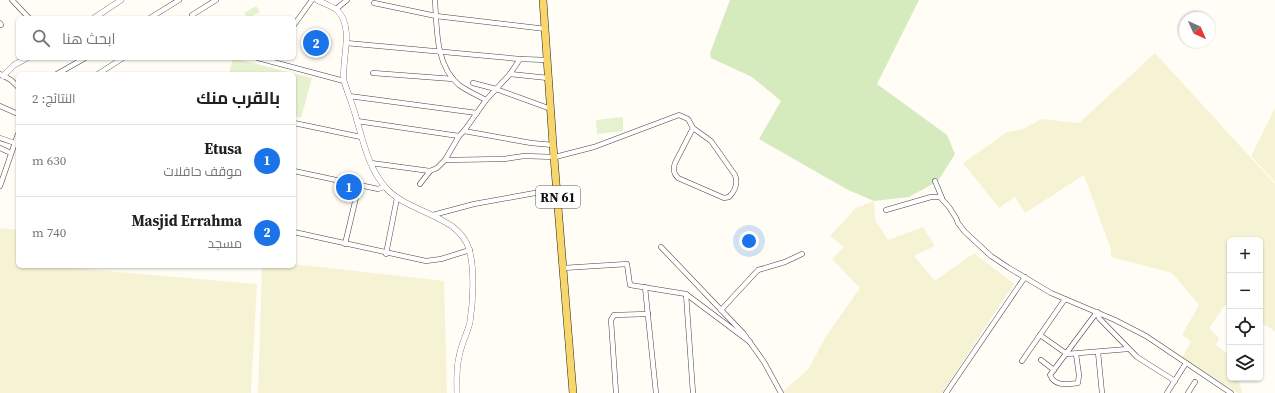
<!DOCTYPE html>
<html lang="ar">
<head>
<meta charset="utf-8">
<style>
  :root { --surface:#fff; --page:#f6f6f6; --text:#202124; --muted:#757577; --line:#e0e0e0; --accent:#1a73e8 }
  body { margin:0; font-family:"Source Serif 4",Cairo,serif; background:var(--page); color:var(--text); direction:rtl }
  .controls { position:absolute; right:12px; bottom:12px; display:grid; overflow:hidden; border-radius:6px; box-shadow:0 1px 3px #0004 }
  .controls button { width:36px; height:36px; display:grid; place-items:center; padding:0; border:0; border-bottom:1px solid var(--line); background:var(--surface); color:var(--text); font:20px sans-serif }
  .compass { position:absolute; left:1179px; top:12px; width:36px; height:36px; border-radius:50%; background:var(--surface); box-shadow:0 1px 3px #0004; rotate:135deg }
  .you { position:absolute; left:749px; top:241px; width:14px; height:14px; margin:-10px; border:3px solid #fff; border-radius:50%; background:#1a73e8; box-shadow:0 0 0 6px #1a73e833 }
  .badge { display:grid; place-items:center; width:26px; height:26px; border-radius:50%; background:var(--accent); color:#fff; font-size:13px; font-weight:700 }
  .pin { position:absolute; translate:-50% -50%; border:2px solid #fff; box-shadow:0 1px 4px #0006 }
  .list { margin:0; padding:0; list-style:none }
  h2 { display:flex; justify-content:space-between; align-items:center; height:52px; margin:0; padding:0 16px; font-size:17px }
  h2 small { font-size:13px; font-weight:400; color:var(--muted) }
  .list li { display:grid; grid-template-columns:26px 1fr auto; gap:12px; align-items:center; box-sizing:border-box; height:72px; padding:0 16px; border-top:1px solid var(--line) }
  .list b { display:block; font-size:15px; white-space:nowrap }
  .list p { margin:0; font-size:13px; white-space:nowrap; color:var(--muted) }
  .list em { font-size:13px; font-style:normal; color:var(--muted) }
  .icon { flex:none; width:22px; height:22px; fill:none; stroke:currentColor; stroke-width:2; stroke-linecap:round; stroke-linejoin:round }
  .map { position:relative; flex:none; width:1275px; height:393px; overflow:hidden; direction:ltr }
  .search { position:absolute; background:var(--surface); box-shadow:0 1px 3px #0004; left:16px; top:16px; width:280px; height:44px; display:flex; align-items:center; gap:10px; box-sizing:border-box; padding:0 14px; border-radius:6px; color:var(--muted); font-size:15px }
  .panel { position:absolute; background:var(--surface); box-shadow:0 1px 3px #0004; left:16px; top:72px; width:280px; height:196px; border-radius:6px; direction:rtl }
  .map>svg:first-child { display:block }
  .farmland { fill:#f6f3d4 }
  .green { fill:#d5ebbd }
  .pitch { fill:#e6f2cf }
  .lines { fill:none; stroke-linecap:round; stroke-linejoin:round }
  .minor-casing { stroke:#444; stroke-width:5.5 }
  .tertiary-casing { stroke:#444; stroke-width:6 }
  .primary-casing { stroke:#222; stroke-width:8 }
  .minor { stroke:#fff; stroke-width:4.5 }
  .tertiary { stroke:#fff; stroke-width:5.5 }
  .primary { stroke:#f9d66b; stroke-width:7 }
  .labels { text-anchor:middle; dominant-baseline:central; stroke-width:4; stroke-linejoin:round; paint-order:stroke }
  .shield { fill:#fff; stroke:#585858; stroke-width:1 }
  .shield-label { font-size:13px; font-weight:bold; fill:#111 }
</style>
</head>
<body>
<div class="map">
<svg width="1275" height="393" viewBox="0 0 1275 393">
  <rect width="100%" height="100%" fill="#fffdf5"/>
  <g class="farmland">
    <polygon points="1155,53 1275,184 1275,332 1269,327 1260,323 1260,240 1230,240 1230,308 1225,305 1209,328 1219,338 1216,345 1230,356 1230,378 1238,378 1242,393 1238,393 1182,357 1191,342 1182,335 1199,305 1172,273 1111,257 1111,250 1084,175 1025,213 1015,197 999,208 963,163 1007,132 1023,129 1042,119 1079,123"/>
    <polygon points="1275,108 1275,182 1251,156"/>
    <polygon points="874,201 875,220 888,240 923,227 935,246 914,256 935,281 974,253 1014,284 942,393 784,393 783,392 809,368 826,336 860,288 832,259 844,247 830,236 856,208"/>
    <polygon points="0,228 18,230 18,266 51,266 257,284 251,393 0,393"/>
    <polygon points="294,264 444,281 447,393 258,393 262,266 294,266"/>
  </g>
  <polygon class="green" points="730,0 919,0 877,84 947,135 955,154 938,181 909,197 874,201 848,190 759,139 781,101 752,77 711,58 710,53"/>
  <g class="pitch">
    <polygon points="256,6 260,12 248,18 244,13"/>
    <polygon points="233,58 312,78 301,118 294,116 294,74 229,74"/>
    <polygon points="623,117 623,131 597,134 596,120"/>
  </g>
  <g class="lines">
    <g class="minor-casing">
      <g id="minor">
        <polyline points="12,0 29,18"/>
        <path d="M435 0C437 28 435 65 459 85 467 91 477 95 486 100"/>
        <polyline points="374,3 436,16 546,29"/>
        <polyline points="336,9 347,0"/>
        <polyline points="150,18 179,0"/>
        <polyline points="194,18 192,15 216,0"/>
        <polyline points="0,23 1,25"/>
        <polyline points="294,25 312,0"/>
        <polyline points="346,43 520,59"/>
        <polyline points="258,58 344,81"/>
        <polyline points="373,73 453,79"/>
        <polyline points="0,74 11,80 18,87"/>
        <polyline points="57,74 85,58"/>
        <polyline points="98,74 123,58"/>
        <polyline points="510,74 548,78"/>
        <polyline points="473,83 496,89 551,109"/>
        <polyline points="349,96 477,113"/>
        <polyline points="0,106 18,114"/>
        <polyline points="357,121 459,136"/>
        <polyline points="294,123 361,137"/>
        <polyline points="464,131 531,143 553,145"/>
        <polyline points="0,138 15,143"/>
        <polyline points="0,148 11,153"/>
        <path d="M445 160 504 159 524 156 555 157 594 147 679 115 688 119 693 128 711 141 735 175C738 183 735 191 729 197L724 198 678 178C673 173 673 169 675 163L693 128"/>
        <polyline points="371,163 430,171 437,168 445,160 459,136 464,131 486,100 510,74 520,59 547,60"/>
        <polyline points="294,171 378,189 384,187"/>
        <polyline points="935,181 942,198"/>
        <polyline points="420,184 430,171"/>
        <polyline points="0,186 18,134"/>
        <polyline points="886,210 931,197 940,197 949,207 956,218 958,223 965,232 991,256 1009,268 1051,293 1115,320 1146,336 1231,393"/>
        <polyline points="433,215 474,204 557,189"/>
        <polyline points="294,232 426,261 441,259 470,250"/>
        <polyline points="345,244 359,185"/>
        <polyline points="661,247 744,334 764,362 781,393"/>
        <polyline points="386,254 397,198"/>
        <polyline points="563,268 627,264 630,285 686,294 750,342"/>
        <polyline points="645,287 656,393"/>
        <polyline points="686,294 693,393"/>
        <polyline points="721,310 758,270 785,262 802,254"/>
        <polyline points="1097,312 1099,318 1137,357 1175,381"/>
        <polyline points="1040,335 1067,354 1128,349"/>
        <polyline points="1098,352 1102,393"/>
        <path d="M1076 354 1079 375 1078 383C1067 384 1055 387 1050 375L1097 312"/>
        <polyline points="1041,360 1054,370"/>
        <polyline points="1022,361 1065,299"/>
        <polyline points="616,393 611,320 614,315 648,314"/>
        <polyline points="946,393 1025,277"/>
        <polyline points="1167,393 1186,363"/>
        <polyline points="1188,393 1195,382"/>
      </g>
    </g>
    <g class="tertiary-casing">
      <g id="tertiary">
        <path d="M317 0C323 3 332 6 337 10 355 28 341 59 344 81 348 94 354 108 357 121 364 144 369 169 386 188 408 213 459 215 469 249 475 269 473 302 470 322 467 334 461 345 459 357 456 368 457 381 457 393"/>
        <polyline points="94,18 121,0"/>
        <polyline points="3,76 14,65 27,58"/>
      </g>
    </g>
    <g class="primary-casing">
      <polyline id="primary" points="543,0 553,145 573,393"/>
    </g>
    <use href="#minor" class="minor"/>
    <use href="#tertiary" class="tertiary"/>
    <use href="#primary" class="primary"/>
  </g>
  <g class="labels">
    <rect class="shield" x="536" y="186" width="44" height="22" rx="3"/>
    <g class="shield-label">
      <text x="558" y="197">RN 61</text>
    </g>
  </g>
</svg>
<div class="controls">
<button>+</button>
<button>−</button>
<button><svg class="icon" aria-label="locate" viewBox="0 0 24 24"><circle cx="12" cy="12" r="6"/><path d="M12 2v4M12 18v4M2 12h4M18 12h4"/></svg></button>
<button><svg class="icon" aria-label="layers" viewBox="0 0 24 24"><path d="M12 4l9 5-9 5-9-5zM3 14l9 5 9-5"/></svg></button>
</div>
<svg class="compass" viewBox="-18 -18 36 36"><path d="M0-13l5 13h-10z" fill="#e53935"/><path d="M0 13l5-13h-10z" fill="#757577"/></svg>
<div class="you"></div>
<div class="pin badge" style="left:349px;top:187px">1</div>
<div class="pin badge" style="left:316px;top:43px">2</div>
<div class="search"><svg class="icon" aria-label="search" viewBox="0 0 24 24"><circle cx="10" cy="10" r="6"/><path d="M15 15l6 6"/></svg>ابحث هنا</div>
<section class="panel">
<h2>بالقرب منك<small>النتائج: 2</small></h2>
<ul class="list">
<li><span class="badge">1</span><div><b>Etusa</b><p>موقف حافلات</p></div><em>630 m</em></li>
<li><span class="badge">2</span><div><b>Masjid Errahma</b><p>مسجد</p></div><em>740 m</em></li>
</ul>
</section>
</div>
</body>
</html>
